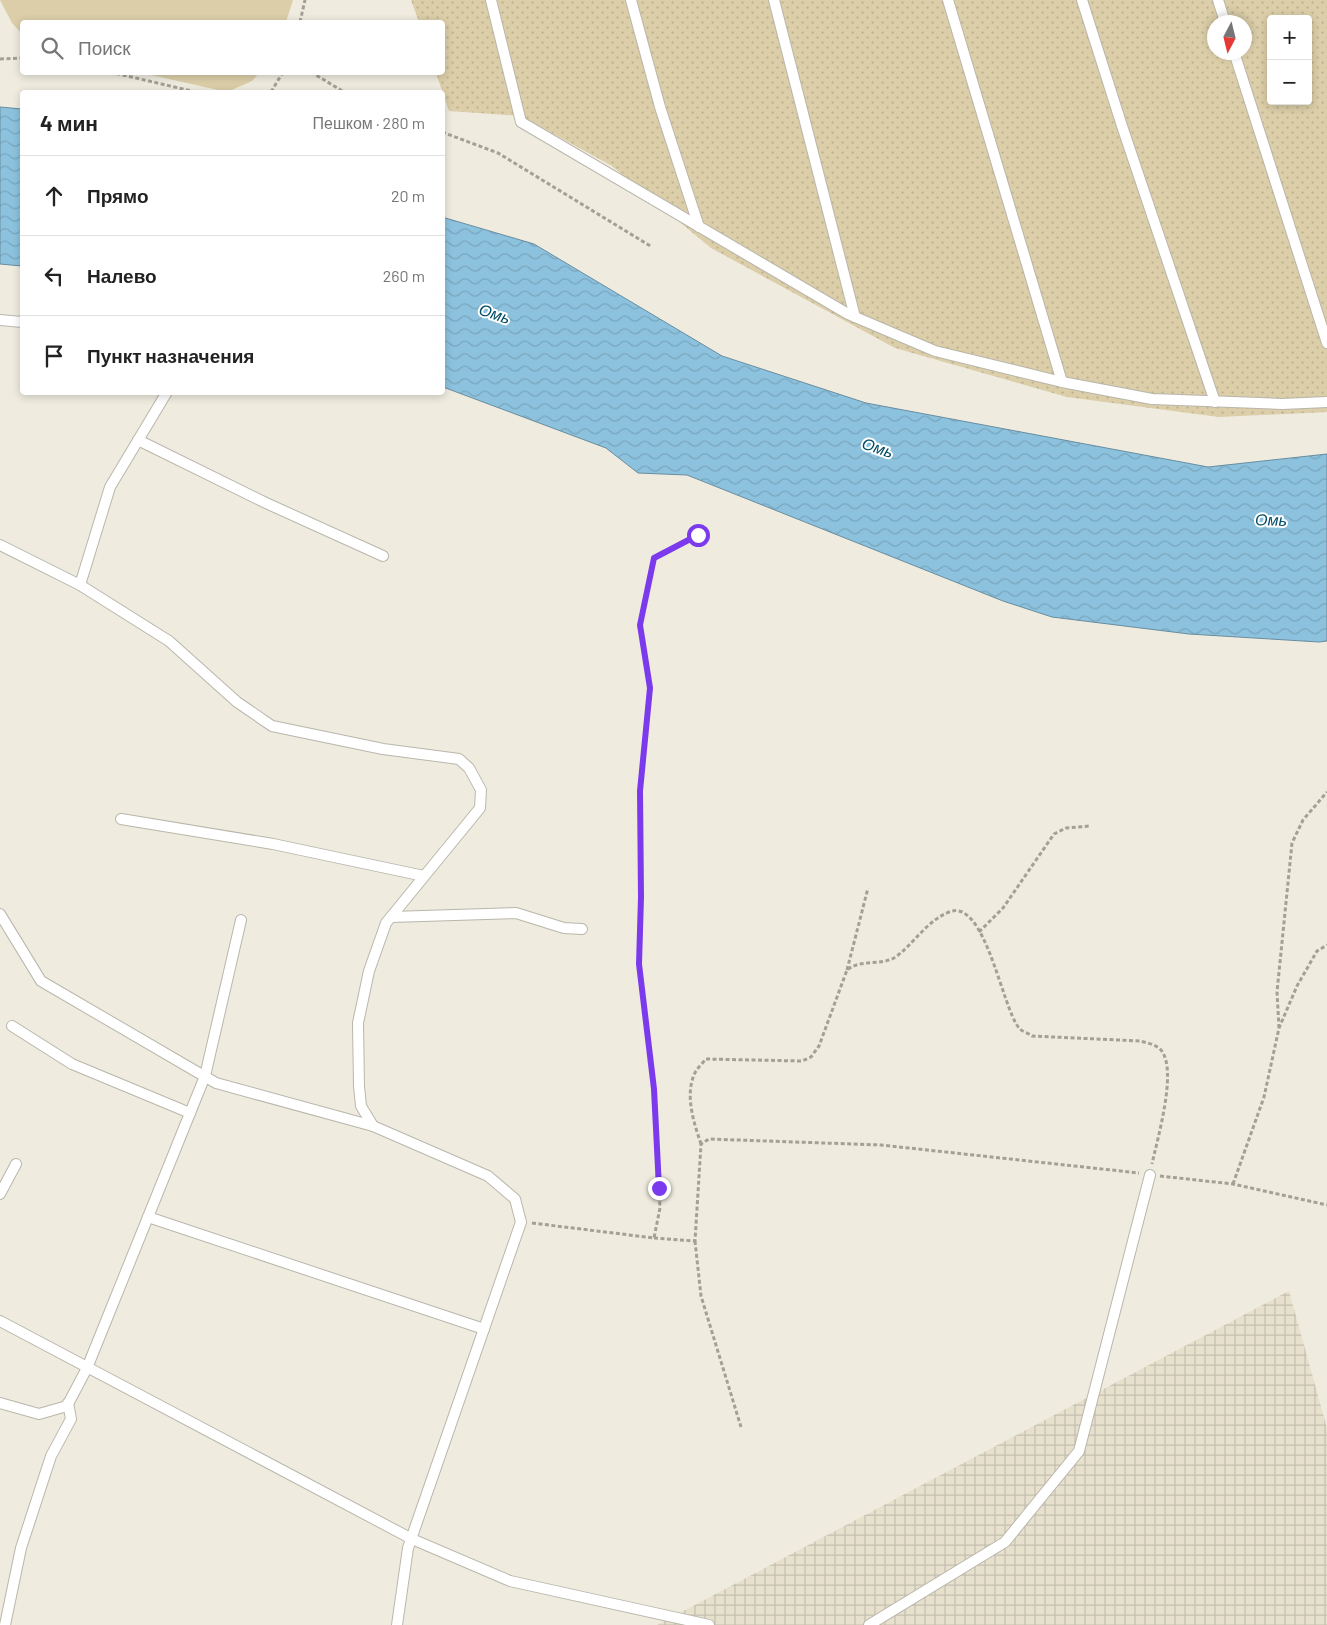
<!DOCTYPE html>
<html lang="ru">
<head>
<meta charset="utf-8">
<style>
  :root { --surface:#fff; --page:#f2f2f2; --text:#222; --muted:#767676; --line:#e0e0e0 }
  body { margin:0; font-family:Barlow,sans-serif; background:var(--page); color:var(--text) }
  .controls { position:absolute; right:15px; top:15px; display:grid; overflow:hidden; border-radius:5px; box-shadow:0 2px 8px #0003 }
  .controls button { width:45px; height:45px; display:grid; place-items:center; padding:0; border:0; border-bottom:1px solid var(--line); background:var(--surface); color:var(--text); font:25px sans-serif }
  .compass { position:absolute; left:1207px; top:15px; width:45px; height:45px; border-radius:50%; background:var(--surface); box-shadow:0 2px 8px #0003; rotate:187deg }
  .stop { position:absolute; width:15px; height:15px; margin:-11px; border:4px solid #7c3aed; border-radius:50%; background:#fff }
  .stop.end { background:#7c3aed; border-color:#fff; box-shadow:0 1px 5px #0008 }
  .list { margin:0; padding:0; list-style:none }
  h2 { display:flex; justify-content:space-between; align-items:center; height:65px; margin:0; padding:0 20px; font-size:21px }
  h2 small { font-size:16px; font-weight:400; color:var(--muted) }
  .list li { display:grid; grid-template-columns:32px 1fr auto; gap:15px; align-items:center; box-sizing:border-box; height:80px; padding:0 20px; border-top:1px solid var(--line) }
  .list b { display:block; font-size:19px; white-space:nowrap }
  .list em { font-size:16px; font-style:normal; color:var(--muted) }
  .icon { flex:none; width:28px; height:28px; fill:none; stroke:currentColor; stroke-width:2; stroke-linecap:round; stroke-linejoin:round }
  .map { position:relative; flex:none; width:1327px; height:1625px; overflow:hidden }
  .search { position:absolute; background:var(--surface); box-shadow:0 2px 8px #0003; left:20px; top:20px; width:425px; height:55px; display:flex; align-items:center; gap:12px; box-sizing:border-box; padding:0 18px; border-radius:5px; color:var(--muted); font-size:19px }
  .panel { position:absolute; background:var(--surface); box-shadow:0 2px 8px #0003; left:20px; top:90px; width:425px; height:305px; border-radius:5px }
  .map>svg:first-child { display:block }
  .industrial { fill:url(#industrial-grid) }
  .grass { fill:#dbcea8 }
  .garden { fill:url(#garden-dots); fill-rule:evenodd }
  .water { fill:url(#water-waves); stroke:#688d9f }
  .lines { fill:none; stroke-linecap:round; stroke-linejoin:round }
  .lane-casing { stroke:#b9b6ab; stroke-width:12 }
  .path { stroke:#a3a096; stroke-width:3; stroke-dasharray:4 2.5; stroke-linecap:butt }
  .lane { stroke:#fff; stroke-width:10 }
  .route { stroke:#7c3aed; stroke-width:6 }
  .labels { text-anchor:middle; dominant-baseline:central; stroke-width:4; stroke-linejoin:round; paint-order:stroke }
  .water-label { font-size:16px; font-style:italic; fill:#014b66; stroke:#fff }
</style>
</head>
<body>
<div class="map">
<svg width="1327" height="1625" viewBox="0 0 1327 1625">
  <defs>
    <pattern id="industrial-grid" width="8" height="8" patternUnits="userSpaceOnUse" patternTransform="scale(1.25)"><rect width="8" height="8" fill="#e6e0cd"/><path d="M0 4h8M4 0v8" fill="none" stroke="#c4bfaf"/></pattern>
    <pattern id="garden-dots" width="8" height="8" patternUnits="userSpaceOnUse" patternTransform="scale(1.25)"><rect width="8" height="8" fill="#dbcea8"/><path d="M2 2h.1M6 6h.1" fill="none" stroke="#bbb08f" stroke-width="1.8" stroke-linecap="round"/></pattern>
    <pattern id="water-waves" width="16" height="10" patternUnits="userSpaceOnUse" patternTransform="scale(1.25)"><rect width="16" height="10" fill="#8dc2de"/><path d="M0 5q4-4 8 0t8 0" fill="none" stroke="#79a6bd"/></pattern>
  </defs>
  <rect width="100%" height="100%" fill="#efebdf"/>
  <polygon class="industrial" points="1289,1291 1327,1428 1327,1625 657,1625"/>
  <g class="grass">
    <polygon points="0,0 293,0 286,22 22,22 22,34 12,23"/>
    <polygon points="142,73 259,72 259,73 252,81 227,92"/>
  </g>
  <path class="garden" d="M411 0H1327V412L1219 417 1067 397 895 348 711 248 612 166 521 116 449 111 436 73 442 72V22H419ZM1271 19H1308V101H1271ZM1214 22H1244V52H1214Z"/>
  <g class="water">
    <polygon points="0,107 22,109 22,266 0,264"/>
    <polygon points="442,217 534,244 722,356 866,403 1208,467 1327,454 1327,641 1319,642 1189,634 1052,617 1003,601 687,475 638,473 606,448 443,387"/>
  </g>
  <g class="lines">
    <g class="lane-casing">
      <g id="lane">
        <polyline points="491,0 521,122 848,314 935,351 1062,382 1152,399 1282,404 1327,402"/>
        <polyline points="631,0 660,107 699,227"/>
        <polyline points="774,0 855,317"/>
        <polyline points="948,0 1062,382"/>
        <polyline points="1082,0 1122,126 1215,402"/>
        <polyline points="1218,0 1225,22"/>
        <polyline points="1234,52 1327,343"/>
        <polyline points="0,320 22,322"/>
        <polyline points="167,392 110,487 80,585 169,641 237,702 272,726 383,749 459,759 469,768 481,790 480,808 386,923 369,971 358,1023 359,1086 361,1106 373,1126 488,1176 515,1199 521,1222 408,1548 397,1625"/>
        <polyline points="138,440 266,503 383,556"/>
        <polyline points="0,545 80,585"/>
        <polyline points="121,819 273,844 424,876"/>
        <polyline points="0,914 41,981 216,1083 373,1126"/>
        <polyline points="391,917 516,913 564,928 582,929"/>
        <polyline points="12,1026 72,1064 190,1113"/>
        <polyline points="0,1194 16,1164"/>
        <polyline points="148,1217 484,1329"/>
        <polyline points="0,1321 412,1539 510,1581 709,1625"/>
        <polyline points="0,1403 39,1414 67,1406 87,1368 205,1076 241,920"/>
        <polyline points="5,1625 21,1548 51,1456 71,1419 68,1403"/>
        <polyline points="869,1625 1005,1542 1079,1451 1150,1175"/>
      </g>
    </g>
    <g class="path">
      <polyline points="300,22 305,0"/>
      <polyline points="0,59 22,58"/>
      <polyline points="110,72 196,92"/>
      <polyline points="311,72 344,92"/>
      <polyline points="271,92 283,72"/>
      <polyline points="442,132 498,153 652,247"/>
      <polyline points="979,932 1003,908 1054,834 1066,828 1090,826"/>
      <polyline points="847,970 868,888"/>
      <polyline points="1279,1028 1277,992 1292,843 1303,820 1327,792"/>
      <path d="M701 1144C694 1123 685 1096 694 1075 696 1069 702 1064 706 1059L802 1061 811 1057 819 1046 847 970C862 958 882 967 897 956 915 942 927 921 949 912 985 897 1002 1008 1019 1028 1021 1031 1028 1033 1032 1036L1140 1041C1147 1043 1155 1044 1161 1050 1178 1070 1157 1140 1152 1164"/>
      <polyline points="1160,1176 1233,1184 1327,1205"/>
      <polyline points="1233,1184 1264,1097 1279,1028 1297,986 1317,951 1327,945"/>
      <polyline points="532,1223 654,1238 660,1208 654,1089 639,964 641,897 640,791 651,688 640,625 654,558 698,535"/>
      <polyline points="654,1238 695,1241 701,1144 709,1139 881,1145 1139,1173"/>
      <polyline points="695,1241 701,1296 741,1427"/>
    </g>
    <use href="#lane" class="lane"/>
  </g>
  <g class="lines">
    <polyline class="route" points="659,1188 654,1089 639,964 641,897 640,791 650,688 640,625 654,558 698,535"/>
  </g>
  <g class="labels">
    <g class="water-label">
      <text transform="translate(495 313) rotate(19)">Омь</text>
      <text transform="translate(878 447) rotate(19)">Омь</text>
      <text transform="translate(1271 519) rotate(1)">Омь</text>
    </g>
  </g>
</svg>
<div class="controls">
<button>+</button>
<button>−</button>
</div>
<svg class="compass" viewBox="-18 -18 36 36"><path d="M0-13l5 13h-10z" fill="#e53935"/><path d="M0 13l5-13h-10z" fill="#767676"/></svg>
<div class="stop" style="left:698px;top:535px"></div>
<div class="stop end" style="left:659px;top:1188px"></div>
<div class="search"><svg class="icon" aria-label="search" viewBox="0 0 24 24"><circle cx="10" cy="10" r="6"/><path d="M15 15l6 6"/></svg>Поиск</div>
<section class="panel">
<h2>4 мин<small>Пешком · 280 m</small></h2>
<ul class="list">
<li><svg class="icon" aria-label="ahead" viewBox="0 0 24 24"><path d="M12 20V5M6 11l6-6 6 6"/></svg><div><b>Прямо</b></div><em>20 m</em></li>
<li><svg class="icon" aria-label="left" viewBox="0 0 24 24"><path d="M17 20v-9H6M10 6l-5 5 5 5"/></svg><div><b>Налево</b></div><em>260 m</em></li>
<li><svg class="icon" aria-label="arrive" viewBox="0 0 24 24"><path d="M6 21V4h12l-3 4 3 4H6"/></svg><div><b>Пункт назначения</b></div></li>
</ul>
</section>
</div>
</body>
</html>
